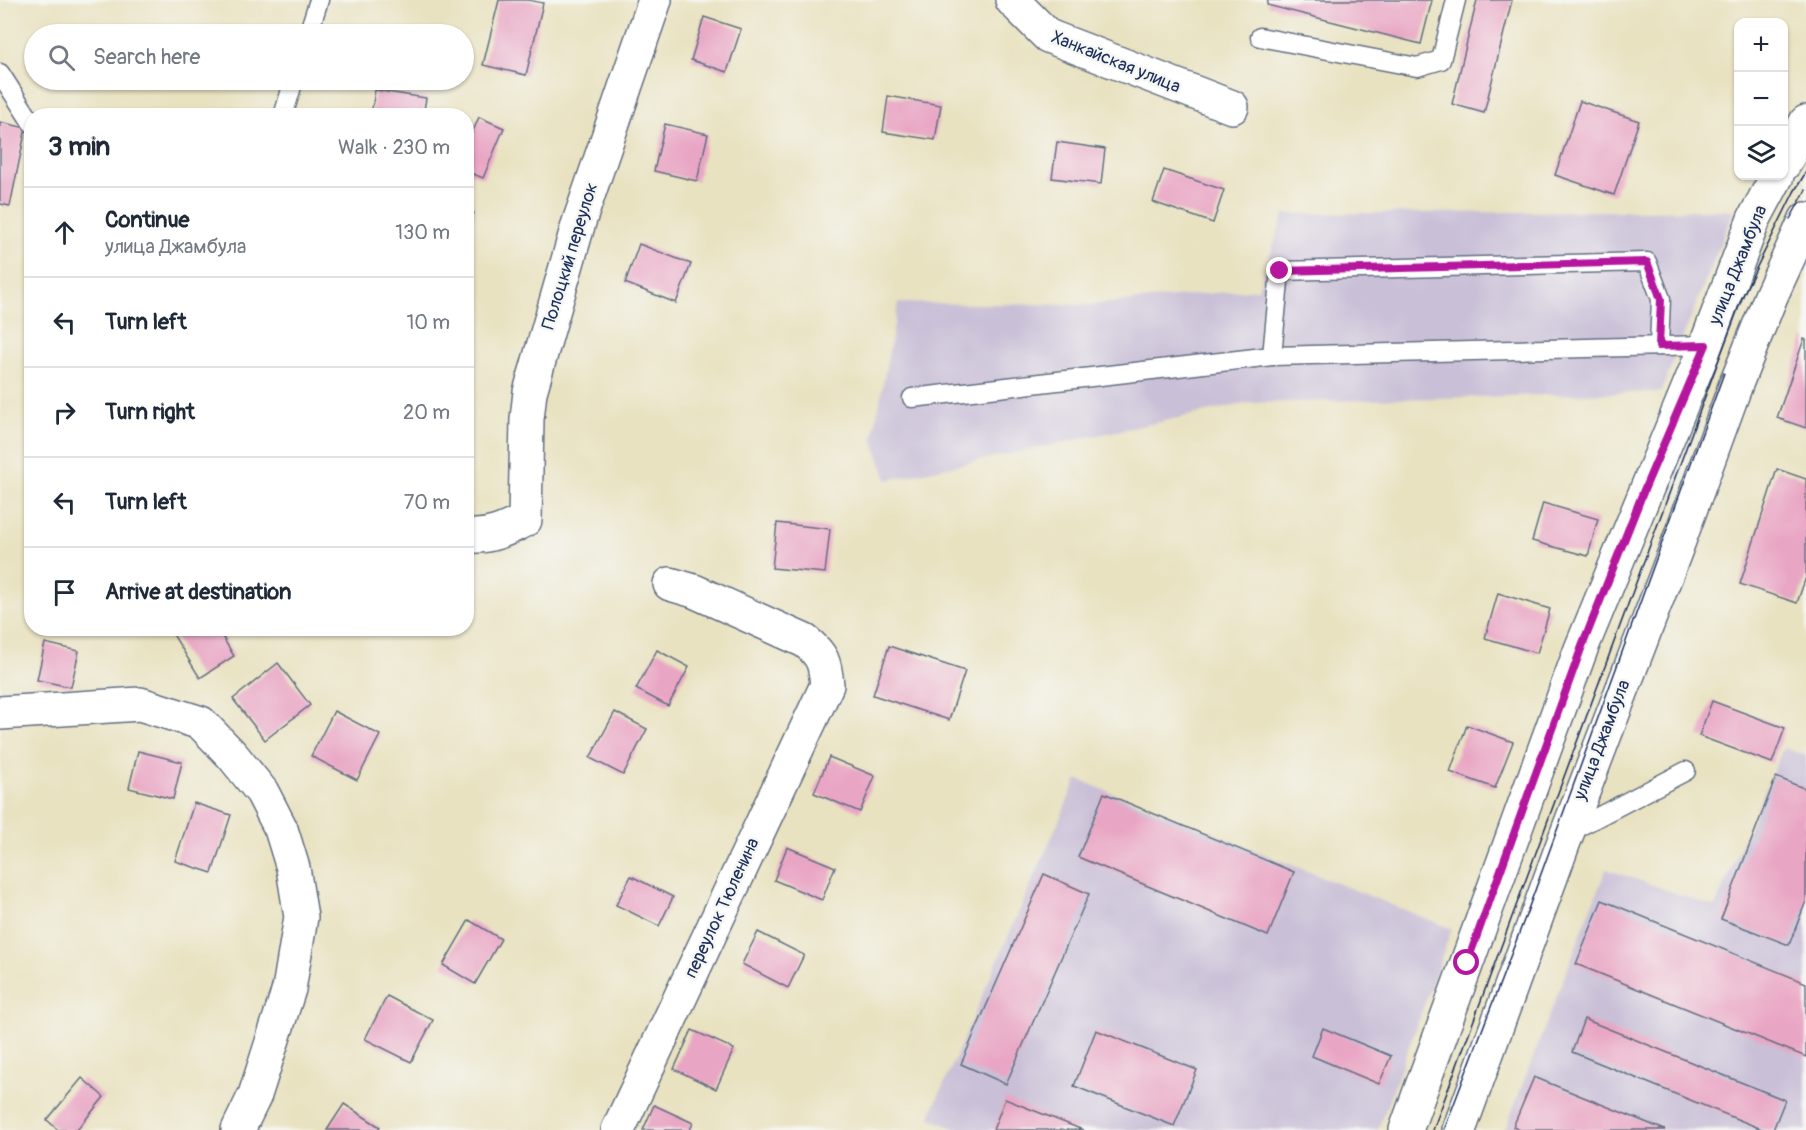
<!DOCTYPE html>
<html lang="en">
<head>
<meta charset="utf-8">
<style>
  :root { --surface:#fff; --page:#f2f2f3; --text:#1f2937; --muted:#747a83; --line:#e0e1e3 }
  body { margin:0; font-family:Pangolin,sans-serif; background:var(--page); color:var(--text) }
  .controls { position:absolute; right:18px; top:18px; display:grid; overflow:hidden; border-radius:12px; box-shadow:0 2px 4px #0004 }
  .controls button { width:54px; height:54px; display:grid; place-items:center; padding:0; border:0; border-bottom:2px solid var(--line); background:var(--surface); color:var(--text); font:30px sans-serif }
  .stop { position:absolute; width:18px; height:18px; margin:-14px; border:4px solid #b5179e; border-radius:50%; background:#fff }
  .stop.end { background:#b5179e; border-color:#fff; box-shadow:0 2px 6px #0008 }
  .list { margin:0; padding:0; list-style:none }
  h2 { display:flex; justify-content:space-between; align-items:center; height:78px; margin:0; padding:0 24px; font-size:26px }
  h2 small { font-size:20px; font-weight:400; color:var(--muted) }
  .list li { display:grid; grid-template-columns:39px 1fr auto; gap:18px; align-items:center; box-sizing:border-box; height:90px; padding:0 24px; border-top:2px solid var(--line) }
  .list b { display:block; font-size:22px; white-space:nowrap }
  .list p { margin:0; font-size:20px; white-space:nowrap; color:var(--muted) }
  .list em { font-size:20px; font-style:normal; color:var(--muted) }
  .icon { flex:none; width:33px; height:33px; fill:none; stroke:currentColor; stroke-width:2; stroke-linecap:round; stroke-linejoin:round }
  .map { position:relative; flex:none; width:1806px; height:1130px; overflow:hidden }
  .search { position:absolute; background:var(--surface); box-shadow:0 2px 4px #0004; left:24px; top:24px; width:450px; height:66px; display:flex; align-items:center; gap:15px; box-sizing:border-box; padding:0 21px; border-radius:33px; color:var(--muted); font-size:22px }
  .panel { position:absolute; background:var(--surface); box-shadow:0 2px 4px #0004; left:24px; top:108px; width:450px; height:528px; border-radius:24px }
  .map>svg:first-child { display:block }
  .industrial { fill:#c9bfd7 }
  .building { fill:#e9a6c4 }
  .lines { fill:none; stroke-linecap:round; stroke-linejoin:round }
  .service-casing { stroke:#636e81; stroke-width:21 }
  .minor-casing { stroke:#636e81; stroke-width:36 }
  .tertiary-casing { stroke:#636e81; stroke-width:36 }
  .service { stroke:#fff; stroke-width:18 }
  .minor { stroke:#fff; stroke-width:33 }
  .tertiary { stroke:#fff; stroke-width:33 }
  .tram { stroke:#1b2f5e; stroke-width:1.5 }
  .route { stroke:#b5179e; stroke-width:8 }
  .labels { text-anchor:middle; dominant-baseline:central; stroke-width:5; stroke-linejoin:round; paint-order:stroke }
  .street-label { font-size:18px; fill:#1b2f5e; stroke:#f6f6f2 }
</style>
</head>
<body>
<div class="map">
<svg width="1806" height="1130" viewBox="0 0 1806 1130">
  <rect width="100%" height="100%" fill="#f6f6f2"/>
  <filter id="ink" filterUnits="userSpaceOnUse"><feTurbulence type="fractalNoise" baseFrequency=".0167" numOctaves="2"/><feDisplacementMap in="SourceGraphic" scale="12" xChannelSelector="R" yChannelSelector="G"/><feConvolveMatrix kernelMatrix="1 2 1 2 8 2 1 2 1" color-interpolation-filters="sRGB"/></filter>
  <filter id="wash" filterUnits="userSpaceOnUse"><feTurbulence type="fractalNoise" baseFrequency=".008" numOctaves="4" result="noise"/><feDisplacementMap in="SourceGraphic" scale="24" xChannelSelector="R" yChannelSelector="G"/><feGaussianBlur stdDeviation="1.35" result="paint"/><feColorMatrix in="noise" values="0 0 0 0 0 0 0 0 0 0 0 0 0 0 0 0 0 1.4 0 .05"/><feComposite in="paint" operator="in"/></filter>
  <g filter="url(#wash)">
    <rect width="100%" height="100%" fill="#e9e2c1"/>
    <g class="industrial">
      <polygon points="1734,210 1661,392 1249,403 887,480 873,438 898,303 1088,305 1258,289 1284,214"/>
      <polygon points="1783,748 1806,755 1806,1130 1505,1130 1606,869 1715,907"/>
      <polygon points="1077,779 1452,929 1378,1130 959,1130 929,1118"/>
    </g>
    <g id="blocks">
      <g class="building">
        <polygon points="499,0 528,0 543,3 526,75 483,65"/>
        <polygon points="1268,0 1432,0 1421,44 1267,5"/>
        <polygon points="1477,0 1512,0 1484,113 1452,104"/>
        <polygon points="704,17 741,29 727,72 691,60"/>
        <polygon points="375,90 426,98 423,116 371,116"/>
        <polygon points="888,96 941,105 935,140 883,132"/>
        <polygon points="1580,101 1639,121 1614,195 1555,175"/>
        <polygon points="479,117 504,128 483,178 466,171 466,148"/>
        <polygon points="0,122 26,128 10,206 0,204"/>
        <polygon points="665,124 708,134 697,181 654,171"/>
        <polygon points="1057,142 1105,149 1101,184 1052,178"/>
        <polygon points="1164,170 1224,190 1213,223 1153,202"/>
        <polygon points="466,210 474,213 467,231 466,231"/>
        <polygon points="639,244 691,264 676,303 625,283"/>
        <polygon points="1804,339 1806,340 1806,428 1777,418"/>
        <polygon points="1777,469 1806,479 1806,577 1797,603 1740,584"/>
        <polygon points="1543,503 1598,519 1588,556 1532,541"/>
        <polygon points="777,523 830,529 825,573 772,568"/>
        <polygon points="1498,593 1550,609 1537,653 1485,638"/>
        <polygon points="169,628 217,628 234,656 200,678"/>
        <polygon points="45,643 79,651 71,687 37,680"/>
        <polygon points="889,646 965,671 949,720 873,695"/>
        <polygon points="657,650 689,667 668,706 636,689"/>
        <polygon points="278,663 310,705 265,740 233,699"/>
        <polygon points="1712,701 1785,728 1772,763 1699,736"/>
        <polygon points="334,711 380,735 357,780 311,756"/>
        <polygon points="615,712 647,729 623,775 590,758"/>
        <polygon points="1467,725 1513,742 1495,788 1450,772"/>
        <polygon points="138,751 182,762 173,799 129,788"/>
        <polygon points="829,757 875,776 860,812 814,793"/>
        <polygon points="1776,777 1806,789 1806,901 1789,945 1721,919"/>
        <polygon points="1104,793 1294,872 1268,936 1078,857"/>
        <polygon points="194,803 231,815 212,873 175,861"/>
        <polygon points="787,847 835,867 822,900 774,880"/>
        <polygon points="1044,874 1089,894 1006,1084 961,1064"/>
        <polygon points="631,876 673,897 659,926 616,905"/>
        <polygon points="1602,900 1806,983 1806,1057 1576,964"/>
        <polygon points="469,920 501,939 475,984 443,965"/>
        <polygon points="758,932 804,955 788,988 742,964"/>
        <polygon points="387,996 433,1020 411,1062 365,1039"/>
        <polygon points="1584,1019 1785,1100 1773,1130 1764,1130 1572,1052"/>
        <polygon points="1323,1028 1391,1056 1379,1084 1312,1056"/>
        <polygon points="692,1030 734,1049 716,1089 674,1069"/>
        <polygon points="1096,1030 1197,1070 1174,1126 1074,1086"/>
        <polygon points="1534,1077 1665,1130 1520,1130 1513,1127"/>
        <polygon points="82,1078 104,1097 77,1130 58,1130 47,1120"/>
        <polygon points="1005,1099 1083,1130 993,1130"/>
        <polygon points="344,1104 380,1127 377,1130 327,1130"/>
        <polygon points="654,1105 693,1123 690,1130 643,1130"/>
      </g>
    </g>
  </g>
  <g filter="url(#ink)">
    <use href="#blocks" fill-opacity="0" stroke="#636e81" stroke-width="1.5"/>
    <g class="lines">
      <g class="service-casing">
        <g id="service">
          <polyline points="308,34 319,0"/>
          <polyline points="1260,37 1417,67 1441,60 1456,0"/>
          <polyline points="0,73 32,123"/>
          <polyline points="283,116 294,80"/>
          <polyline points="1272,356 1280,271 1647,262 1661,299 1659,346"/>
          <polyline points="912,398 1272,356 1706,345"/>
          <polyline points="1569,832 1686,771"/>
        </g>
      </g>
      <g class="minor-casing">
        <g id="minor">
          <polyline points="1012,0 1048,36 1232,107"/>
          <path d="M466 536C488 538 506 530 525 520L527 419 530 392 579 222 655 0"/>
          <polyline points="0,713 140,704 201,723 232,755 262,792 281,829 293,868 301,917 289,989 255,1095 238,1130"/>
          <path d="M618 1130 827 685C825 663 823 655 805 641L694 591 670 584"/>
        </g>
      </g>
      <g class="tertiary-casing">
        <g id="tertiary">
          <polyline points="1784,164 1806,122"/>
          <polyline points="1406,1130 1581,649 1706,345 1754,219 1777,176"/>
          <polyline points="1459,1130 1563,844 1676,549 1736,384 1771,296 1806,219"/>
        </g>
      </g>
      <use href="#service" class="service"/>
      <use href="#minor" class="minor"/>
      <use href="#tertiary" class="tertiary"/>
      <g class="tram">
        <polyline points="1790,219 1806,190"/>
        <polyline points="1433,1130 1742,297 1794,192 1806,172"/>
        <polyline points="1444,1130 1526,915 1724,373"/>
      </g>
    </g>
  </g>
  <g class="lines" filter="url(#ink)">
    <polyline class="route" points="1280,271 1647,262 1661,299 1659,346 1706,345 1644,490 1581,649 1467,963"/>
  </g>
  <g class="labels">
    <g class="street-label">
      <text transform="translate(1116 62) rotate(22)">Ханкайская улица</text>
      <text transform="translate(570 256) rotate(-73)">Полоцкий переулок</text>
      <text transform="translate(1738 265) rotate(-68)">улица Джамбула</text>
      <text transform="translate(1602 740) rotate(-69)">улица Джамбула</text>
      <text transform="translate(722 908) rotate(-65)">переулок Тюленина</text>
    </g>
  </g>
</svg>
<div class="controls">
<button>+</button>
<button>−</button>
<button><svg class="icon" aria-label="layers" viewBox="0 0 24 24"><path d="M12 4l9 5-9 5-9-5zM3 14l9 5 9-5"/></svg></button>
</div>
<div class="stop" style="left:1467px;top:963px"></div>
<div class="stop end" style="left:1280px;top:271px"></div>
<div class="search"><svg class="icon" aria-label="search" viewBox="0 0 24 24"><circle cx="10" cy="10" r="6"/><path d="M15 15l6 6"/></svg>Search here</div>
<section class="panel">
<h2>3 min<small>Walk · 230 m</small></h2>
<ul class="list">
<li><svg class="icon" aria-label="ahead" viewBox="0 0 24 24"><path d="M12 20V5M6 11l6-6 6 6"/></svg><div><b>Continue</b><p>улица Джамбула</p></div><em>130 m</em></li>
<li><svg class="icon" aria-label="left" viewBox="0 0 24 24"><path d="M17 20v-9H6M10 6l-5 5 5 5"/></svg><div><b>Turn left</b></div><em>10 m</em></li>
<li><svg class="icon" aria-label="right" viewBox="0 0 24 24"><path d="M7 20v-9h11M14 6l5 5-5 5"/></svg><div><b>Turn right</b></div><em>20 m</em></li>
<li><svg class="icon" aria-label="left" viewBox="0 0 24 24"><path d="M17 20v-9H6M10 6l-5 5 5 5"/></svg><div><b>Turn left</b></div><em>70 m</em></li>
<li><svg class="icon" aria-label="arrive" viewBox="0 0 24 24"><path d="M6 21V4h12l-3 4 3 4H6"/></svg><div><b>Arrive at destination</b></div></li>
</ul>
</section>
</div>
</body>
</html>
